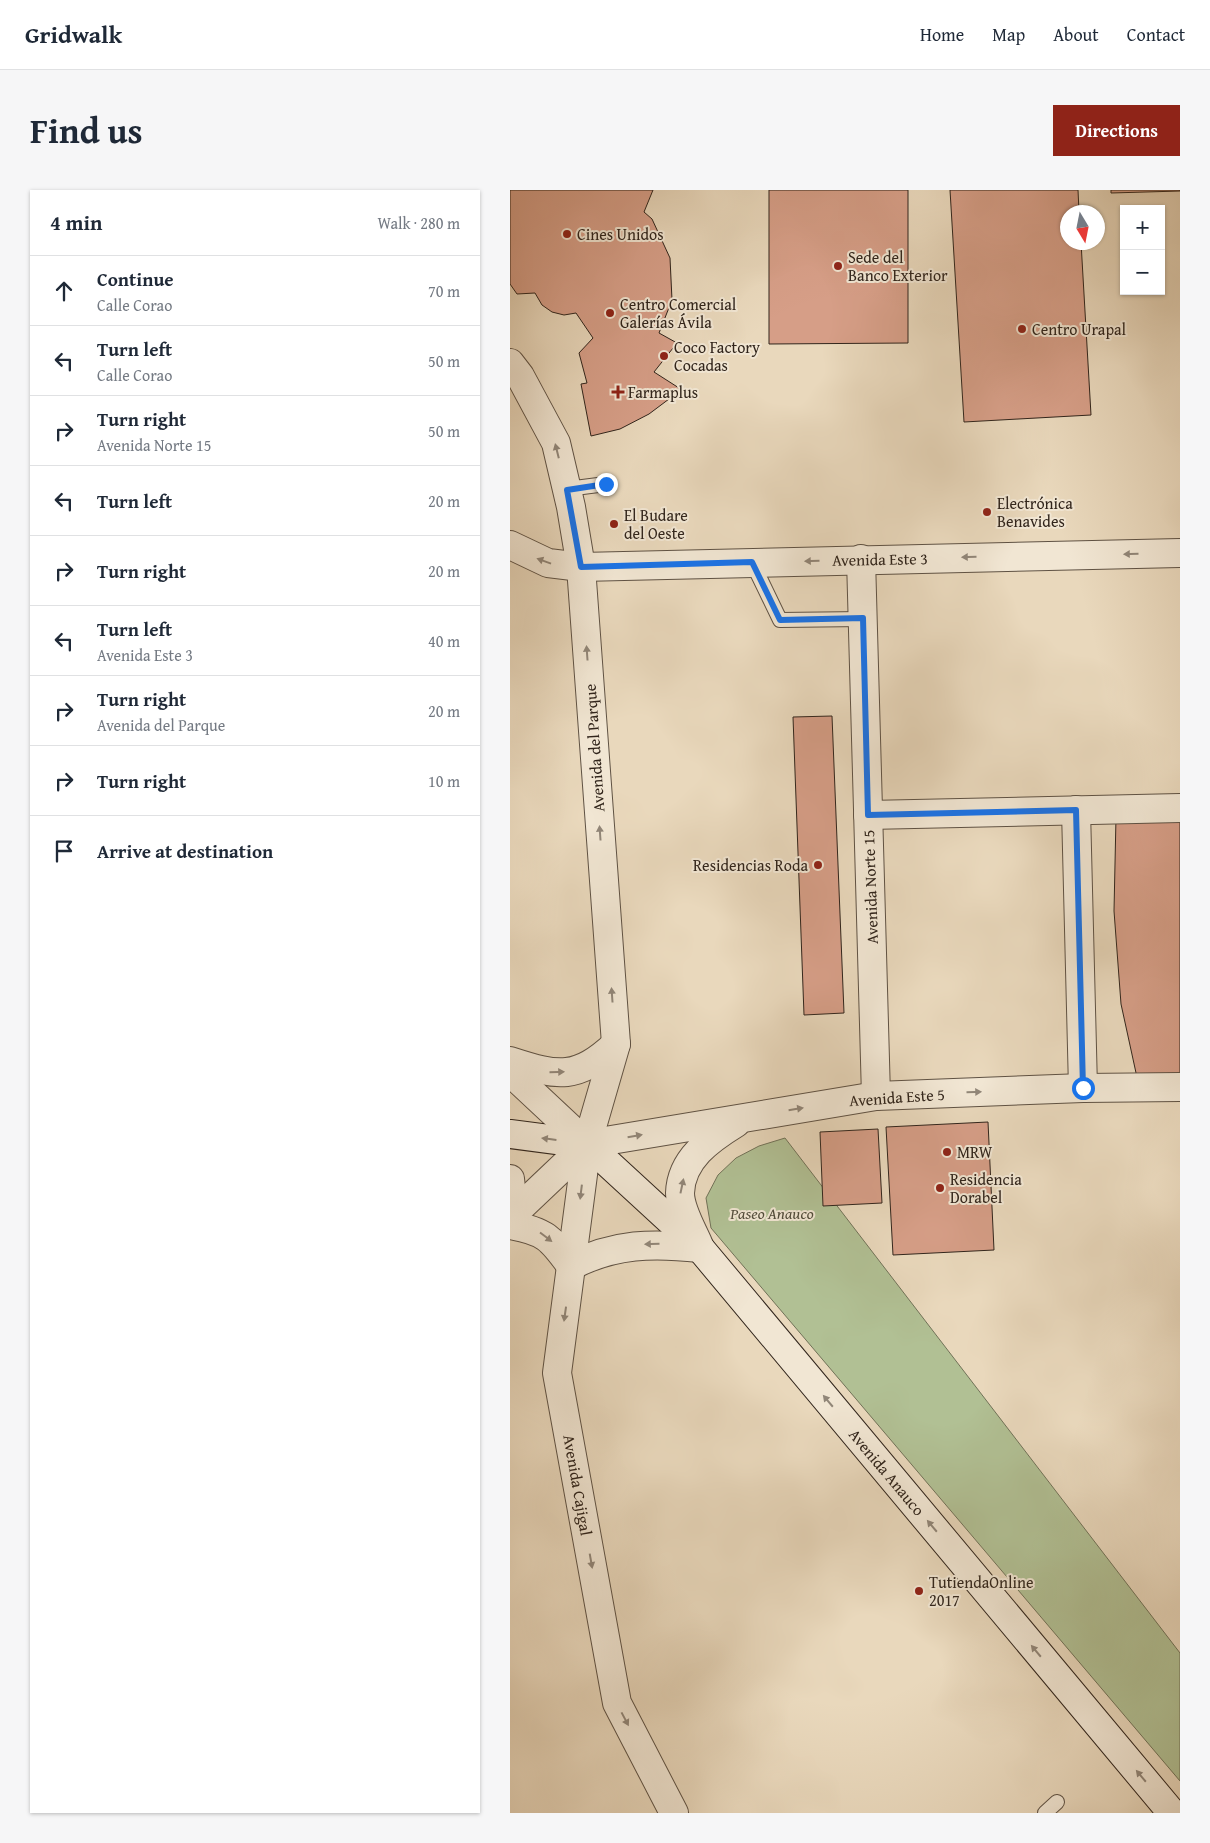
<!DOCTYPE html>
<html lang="en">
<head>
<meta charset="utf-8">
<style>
  :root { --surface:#fff; --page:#f6f6f7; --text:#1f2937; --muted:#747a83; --line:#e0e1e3; --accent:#8f2418 }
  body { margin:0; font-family:"Gentium Book Plus",serif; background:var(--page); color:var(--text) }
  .controls { position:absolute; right:15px; top:15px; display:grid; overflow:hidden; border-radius:0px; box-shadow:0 1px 4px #0004 }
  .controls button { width:45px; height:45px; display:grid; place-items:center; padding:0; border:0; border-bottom:1px solid var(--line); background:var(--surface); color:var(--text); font:25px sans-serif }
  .compass { position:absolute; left:550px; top:15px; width:45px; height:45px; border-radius:50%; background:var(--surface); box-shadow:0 1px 4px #0004; rotate:170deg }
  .stop { position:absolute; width:15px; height:15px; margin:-11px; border:4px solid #1a73e8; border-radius:50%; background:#fff }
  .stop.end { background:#1a73e8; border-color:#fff; box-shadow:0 1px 5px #0008 }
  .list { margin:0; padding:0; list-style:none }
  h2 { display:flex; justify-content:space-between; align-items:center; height:65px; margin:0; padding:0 20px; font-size:21px }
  h2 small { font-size:16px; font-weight:400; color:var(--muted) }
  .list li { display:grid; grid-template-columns:32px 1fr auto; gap:15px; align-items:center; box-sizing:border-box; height:70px; padding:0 20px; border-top:1px solid var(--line) }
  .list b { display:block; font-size:19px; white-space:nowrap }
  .list p { margin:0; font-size:16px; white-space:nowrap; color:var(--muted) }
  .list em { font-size:16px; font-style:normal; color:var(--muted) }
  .icon { flex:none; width:28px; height:28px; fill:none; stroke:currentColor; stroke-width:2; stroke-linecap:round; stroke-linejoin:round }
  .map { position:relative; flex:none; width:670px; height:1623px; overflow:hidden; border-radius:0px }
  header { display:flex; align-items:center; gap:30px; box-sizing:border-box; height:70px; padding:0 25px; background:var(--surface); border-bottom:1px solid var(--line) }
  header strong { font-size:24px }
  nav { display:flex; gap:28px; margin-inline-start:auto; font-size:18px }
  .intro { display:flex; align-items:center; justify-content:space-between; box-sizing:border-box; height:120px; padding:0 30px }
  h1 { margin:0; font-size:35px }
  .button { padding:12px 22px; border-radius:0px; background:var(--accent); color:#fff; font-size:18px; font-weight:700 }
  main { display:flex; gap:30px; padding:0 30px }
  aside { flex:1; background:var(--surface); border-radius:0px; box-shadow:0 1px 4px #0004 }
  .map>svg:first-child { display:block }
  .green { fill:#b1c094; stroke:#717258 }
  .building { fill:#d69e87; stroke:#31251c }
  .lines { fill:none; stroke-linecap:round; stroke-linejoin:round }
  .service-casing { stroke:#5f5244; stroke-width:16 }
  .minor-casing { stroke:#5f5244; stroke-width:30 }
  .secondary-casing { stroke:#31251c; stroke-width:30 }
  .service { stroke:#f1e6d3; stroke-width:14 }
  .minor { stroke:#f1e6d3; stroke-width:28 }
  .secondary { stroke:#f1e6d3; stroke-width:28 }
  .oneway { fill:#918678 }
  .route { stroke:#1a73e8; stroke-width:6 }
  .poi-dot { fill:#8f2418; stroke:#f1e6d3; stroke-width:2 }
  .labels { text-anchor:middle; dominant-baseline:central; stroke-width:4; stroke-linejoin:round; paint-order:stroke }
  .poi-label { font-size:16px; fill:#31251c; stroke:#f1e6d3; text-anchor:start }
  .street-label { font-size:16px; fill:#31251c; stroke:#f1e6d3 }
  .park-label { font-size:16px; font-style:italic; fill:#514c3a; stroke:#f1e6d3 }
</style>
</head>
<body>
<header>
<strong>Gridwalk</strong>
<nav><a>Home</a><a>Map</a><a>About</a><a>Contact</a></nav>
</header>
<div class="intro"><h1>Find us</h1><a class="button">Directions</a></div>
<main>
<aside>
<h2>4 min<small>Walk · 280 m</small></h2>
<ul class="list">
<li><svg class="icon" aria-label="ahead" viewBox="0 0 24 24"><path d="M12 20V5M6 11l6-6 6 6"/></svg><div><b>Continue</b><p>Calle Corao</p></div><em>70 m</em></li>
<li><svg class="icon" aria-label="left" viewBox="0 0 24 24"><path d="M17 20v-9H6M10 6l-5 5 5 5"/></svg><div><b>Turn left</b><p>Calle Corao</p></div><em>50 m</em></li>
<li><svg class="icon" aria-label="right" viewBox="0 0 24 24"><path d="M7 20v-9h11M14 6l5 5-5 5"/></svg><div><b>Turn right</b><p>Avenida Norte 15</p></div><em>50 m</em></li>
<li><svg class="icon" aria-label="left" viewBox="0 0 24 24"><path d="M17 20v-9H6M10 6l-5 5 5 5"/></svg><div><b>Turn left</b></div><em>20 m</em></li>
<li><svg class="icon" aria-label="right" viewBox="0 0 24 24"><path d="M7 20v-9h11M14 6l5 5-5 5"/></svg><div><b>Turn right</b></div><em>20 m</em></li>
<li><svg class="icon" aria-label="left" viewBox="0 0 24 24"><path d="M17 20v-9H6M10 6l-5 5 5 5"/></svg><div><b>Turn left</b><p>Avenida Este 3</p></div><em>40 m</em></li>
<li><svg class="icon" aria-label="right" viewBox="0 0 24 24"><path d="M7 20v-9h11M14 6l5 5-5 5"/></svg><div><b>Turn right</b><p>Avenida del Parque</p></div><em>20 m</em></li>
<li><svg class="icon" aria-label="right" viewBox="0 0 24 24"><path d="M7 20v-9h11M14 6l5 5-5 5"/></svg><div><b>Turn right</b></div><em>10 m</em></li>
<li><svg class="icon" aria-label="arrive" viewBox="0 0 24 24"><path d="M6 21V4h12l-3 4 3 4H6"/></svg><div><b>Arrive at destination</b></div></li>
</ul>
</aside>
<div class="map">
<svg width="670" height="1623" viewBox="0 0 670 1623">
  <rect width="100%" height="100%" fill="#e9d8bc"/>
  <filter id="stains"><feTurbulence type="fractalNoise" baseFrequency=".004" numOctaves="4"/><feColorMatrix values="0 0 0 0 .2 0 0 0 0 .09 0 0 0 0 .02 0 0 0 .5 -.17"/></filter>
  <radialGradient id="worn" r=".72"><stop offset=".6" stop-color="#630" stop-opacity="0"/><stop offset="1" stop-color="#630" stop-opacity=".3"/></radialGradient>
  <polygon class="green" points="275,948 670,1463 670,1591 201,1038 196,1008 208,985 226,968 249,956"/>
  <g class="building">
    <polygon points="0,0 143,0 134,22 142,29 160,68 162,110 149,143 167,153 144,182 169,198 159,209 139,224 110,239 81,246 71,194 77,193 69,163 83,148 66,123 54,125 42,122 32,115 25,103 7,104 0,94"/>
    <polygon points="259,0 398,0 398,153 259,154"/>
    <polygon points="440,0 568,0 569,22 558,22 558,52 571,52 581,225 454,232"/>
    <polygon points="601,0 670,0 670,1 601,3"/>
    <polygon points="322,526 334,823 294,825 283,527"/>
    <polygon points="606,627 670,627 670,890 628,892 611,814 604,721"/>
    <polygon points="478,932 484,1060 383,1065 376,937"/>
    <polygon points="368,939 372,1013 313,1016 310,942"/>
  </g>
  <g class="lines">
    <g class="service-casing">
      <g id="service">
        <polyline points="57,299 96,294"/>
        <polyline points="242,372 270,430 353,429"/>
        <polyline points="535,1623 547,1612"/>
      </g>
    </g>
    <g class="minor-casing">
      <g id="minor">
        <polyline points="0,173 10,186 46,253 61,317 71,377 106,854 77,954 47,1183 107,1513 164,1623"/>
        <polyline points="0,355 38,373 71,377 670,363"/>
        <polyline points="351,369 366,906"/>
        <polyline points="566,620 573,898"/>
        <polyline points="358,625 670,618"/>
        <path d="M0 871C49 887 67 890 106 854"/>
        <polyline points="0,882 77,954"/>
        <polyline points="77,954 366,906 573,898 670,897"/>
        <polyline points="0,989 2,1007 0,1014"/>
        <polyline points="0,1027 77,954"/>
        <path d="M0 1035C35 1041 41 1048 61 1076"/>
        <path d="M61 1076C104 1053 144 1053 190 1058 184 1042 170 1021 170 1003 171 969 200 949 226 933"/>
      </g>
    </g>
    <g class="secondary-casing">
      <polyline id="secondary" points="0,944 77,954 190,1058 662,1623"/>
    </g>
    <use href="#service" class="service"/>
    <use href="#minor" class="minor"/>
    <use href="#secondary" class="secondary"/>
  </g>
  <defs><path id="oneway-solid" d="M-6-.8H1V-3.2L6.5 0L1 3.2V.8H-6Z" transform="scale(1.25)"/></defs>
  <g class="oneway">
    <use href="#oneway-solid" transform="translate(47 261) rotate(-104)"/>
    <use href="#oneway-solid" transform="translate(621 364) rotate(179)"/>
    <use href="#oneway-solid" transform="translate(459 367) rotate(179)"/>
    <use href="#oneway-solid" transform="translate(34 371) rotate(-160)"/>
    <use href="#oneway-solid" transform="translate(302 371) rotate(178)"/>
    <use href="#oneway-solid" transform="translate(77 463) rotate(-94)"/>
    <use href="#oneway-solid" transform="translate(90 643) rotate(-94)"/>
    <use href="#oneway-solid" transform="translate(102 805) rotate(-94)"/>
    <use href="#oneway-solid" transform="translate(47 882) rotate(-2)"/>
    <use href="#oneway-solid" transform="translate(464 902) rotate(-2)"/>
    <use href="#oneway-solid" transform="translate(286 919) rotate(-9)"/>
    <use href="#oneway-solid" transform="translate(125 946) rotate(-10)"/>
    <use href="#oneway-solid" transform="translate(39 949) rotate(-173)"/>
    <use href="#oneway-solid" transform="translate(172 996) rotate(-78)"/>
    <use href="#oneway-solid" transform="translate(71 1002) rotate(97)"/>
    <use href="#oneway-solid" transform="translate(36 1047) rotate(37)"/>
    <use href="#oneway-solid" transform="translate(142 1054) rotate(178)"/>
    <use href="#oneway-solid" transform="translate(55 1124) rotate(98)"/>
    <use href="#oneway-solid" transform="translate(318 1211) rotate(-130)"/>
    <use href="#oneway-solid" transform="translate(422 1336) rotate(-130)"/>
    <use href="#oneway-solid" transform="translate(81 1371) rotate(80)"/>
    <use href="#oneway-solid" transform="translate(526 1461) rotate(-130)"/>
    <use href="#oneway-solid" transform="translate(115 1529) rotate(62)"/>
    <use href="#oneway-solid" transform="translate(631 1586) rotate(-130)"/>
  </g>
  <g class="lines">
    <polyline class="route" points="96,294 57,300 71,377 242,372 270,430 353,428 358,625 566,620 573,898"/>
  </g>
  <g class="poi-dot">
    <circle cx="57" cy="44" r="5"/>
    <circle cx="328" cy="76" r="5"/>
    <circle cx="100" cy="123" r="5"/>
    <circle cx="512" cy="139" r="5"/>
    <circle cx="154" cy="166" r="5"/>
    <path d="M105.5 194.5h5v5h5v5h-5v5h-5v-5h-5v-5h5z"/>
    <circle cx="477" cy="322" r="5"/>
    <circle cx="104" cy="334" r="5"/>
    <circle cx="308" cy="675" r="5"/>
    <circle cx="437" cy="962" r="5"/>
    <circle cx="430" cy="998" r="5"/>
    <circle cx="409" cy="1401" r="5"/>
  </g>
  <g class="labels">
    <g class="poi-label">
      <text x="67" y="44">Cines Unidos</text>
      <text x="338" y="67">Sede del<tspan x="338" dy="18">Banco Exterior</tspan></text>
      <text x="110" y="114">Centro Comercial<tspan x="110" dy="18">Galerías Ávila</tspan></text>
      <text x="522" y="139">Centro Urapal</text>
      <text x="164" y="157">Coco Factory<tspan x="164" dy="18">Cocadas</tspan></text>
      <text x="118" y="202">Farmaplus</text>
      <text x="487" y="313">Electrónica<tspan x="487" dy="18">Benavides</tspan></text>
      <text x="114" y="325">El Budare<tspan x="114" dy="18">del Oeste</tspan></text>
      <text x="298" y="675" text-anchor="end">Residencias Roda</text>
      <text x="447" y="962">MRW</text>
      <text x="440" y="989">Residencia<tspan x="440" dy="18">Dorabel</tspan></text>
      <text x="419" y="1392">TutiendaOnline<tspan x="419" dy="18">2017</tspan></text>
    </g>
    <g class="street-label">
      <text transform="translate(370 369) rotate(-1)">Avenida Este 3</text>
      <text transform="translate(84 558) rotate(-94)">Avenida del Parque</text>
      <text transform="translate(360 697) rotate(-92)">Avenida Norte 15</text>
      <text transform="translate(387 907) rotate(-4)">Avenida Este 5</text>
      <text transform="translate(377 1282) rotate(50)">Avenida Anauco</text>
      <text transform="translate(68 1295) rotate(80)">Avenida Cajigal</text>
    </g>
    <g class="park-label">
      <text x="262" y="1023">Paseo Anauco</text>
    </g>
  </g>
  <rect width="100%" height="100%" filter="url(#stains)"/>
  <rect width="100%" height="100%" fill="url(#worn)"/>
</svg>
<div class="controls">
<button>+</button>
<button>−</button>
</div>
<svg class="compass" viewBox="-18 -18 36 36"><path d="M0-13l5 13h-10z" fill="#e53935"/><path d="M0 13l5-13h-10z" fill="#747a83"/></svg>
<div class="stop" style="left:573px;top:898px"></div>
<div class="stop end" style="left:96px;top:294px"></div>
</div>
</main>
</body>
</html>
